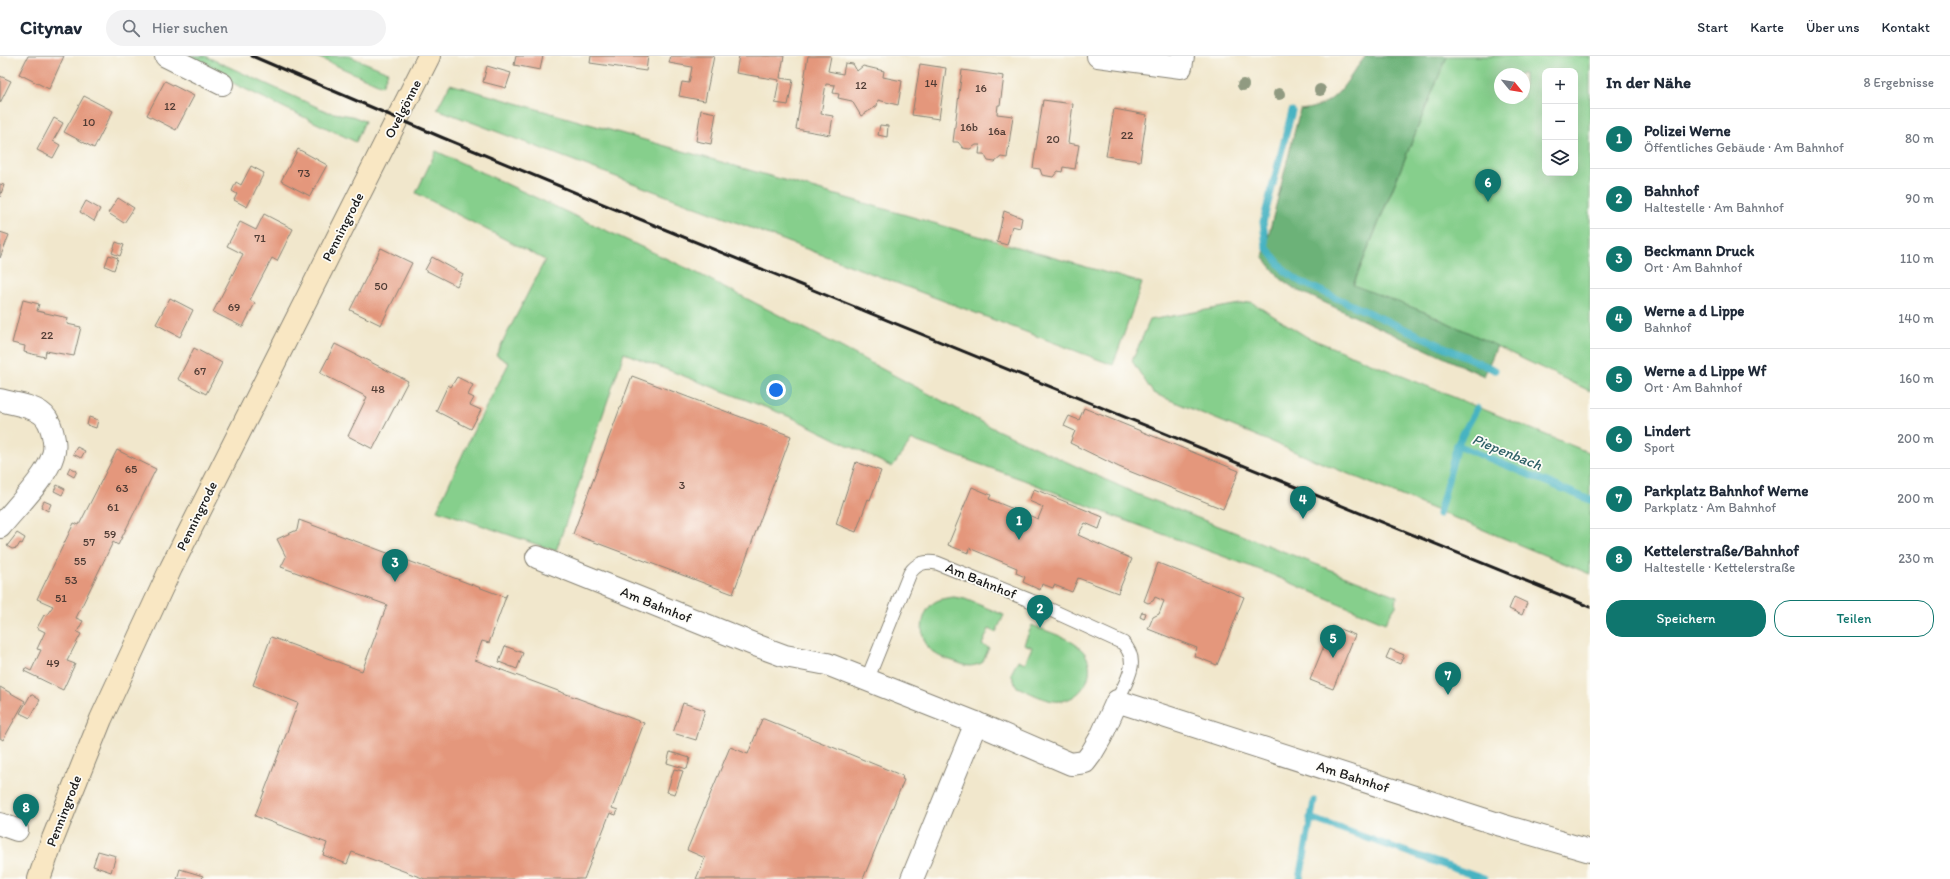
<!DOCTYPE html>
<html lang="de">
<head>
<meta charset="utf-8">
<style>
  :root { --surface:#fff; --page:#f2f2f3; --text:#1f2937; --muted:#747a83; --line:#e0e1e3; --accent:#0f766e }
  body { margin:0; font-family:Itim,sans-serif; background:var(--page); color:var(--text) }
  .controls { position:absolute; right:12px; top:12px; display:grid; overflow:hidden; border-radius:8px; box-shadow:0 4px 16px #0002 }
  .controls button { width:36px; height:36px; display:grid; place-items:center; padding:0; border:0; border-bottom:1px solid var(--line); background:var(--surface); color:var(--text); font:20px sans-serif }
  .compass { position:absolute; left:1494px; top:12px; width:36px; height:36px; border-radius:50%; background:var(--surface); box-shadow:0 4px 16px #0002; rotate:120deg }
  .you { position:absolute; left:776px; top:334px; width:14px; height:14px; margin:-10px; border:3px solid #fff; border-radius:50%; background:#1a73e8; box-shadow:0 0 0 6px #1a73e833 }
  .badge { display:grid; place-items:center; width:26px; height:26px; border-radius:50%; background:var(--accent); color:#fff; font-size:13px; font-weight:700 }
  .pin { position:absolute; translate:-50% -33px; filter:drop-shadow(0 1px 2px #0008) }
  .pin::after { content:''; position:absolute; top:21px; width:14px; height:12px; background:inherit; clip-path:polygon(0 0,100% 0,50% 100%) }
  .list { margin:0; padding:0; list-style:none }
  h2 { display:flex; justify-content:space-between; align-items:center; height:52px; margin:0; padding:0 16px; font-size:17px }
  h2 small { font-size:13px; font-weight:400; color:var(--muted) }
  .list li { display:grid; grid-template-columns:26px 1fr auto; gap:12px; align-items:center; box-sizing:border-box; height:60px; padding:0 16px; border-top:1px solid var(--line) }
  .list b { display:block; font-size:15px; white-space:nowrap }
  .list p { margin:0; font-size:13px; white-space:nowrap; color:var(--muted) }
  .list em { font-size:13px; font-style:normal; color:var(--muted) }
  .actions { display:flex; gap:8px; padding:12px 16px }
  .actions a { flex:1; padding:9px 0; border:1px solid var(--accent); border-radius:16px; text-align:center; font-size:14px; color:var(--accent) }
  .actions .main { background:var(--accent); color:#fff }
  .icon { flex:none; width:22px; height:22px; fill:none; stroke:currentColor; stroke-width:2; stroke-linecap:round; stroke-linejoin:round }
  .map { position:relative; flex:none; width:1590px; height:823px; overflow:hidden }
  header { display:flex; align-items:center; gap:24px; box-sizing:border-box; height:56px; padding:0 20px; background:var(--surface); border-bottom:1px solid var(--line) }
  header strong { font-size:19px }
  nav { display:flex; gap:22px; margin-inline-start:auto; font-size:14px }
  .search { width:280px; height:36px; background:var(--page); display:flex; align-items:center; gap:10px; box-sizing:border-box; padding:0 14px; border-radius:22px; color:var(--muted); font-size:15px }
  main { display:flex }
  aside { flex:1; background:var(--surface) }
  .map>svg:first-child { display:block }
  .green { fill:#86cf8c; stroke:#517654; fill-rule:evenodd }
  .forest { fill:#6cb278; stroke:#44674a }
  .lines { fill:none; stroke-linecap:round; stroke-linejoin:round }
  .stream { stroke:#46b3c2; stroke-width:7 }
  .building { fill:#e4977b }
  .service-casing { stroke:#868274; stroke-width:15 }
  .minor-casing { stroke:#868274; stroke-width:24 }
  .secondary-casing { stroke:#868274; stroke-width:24 }
  .service { stroke:#fff; stroke-width:13 }
  .minor { stroke:#fff; stroke-width:22 }
  .secondary { stroke:#f9e7c3; stroke-width:22 }
  .rail { stroke:#1c1c1c; stroke-width:3 }
  .tree { fill:#909a81 }
  .labels { text-anchor:middle; dominant-baseline:central; stroke-width:3.5; stroke-linejoin:round; paint-order:stroke }
  .number-label { font-size:12px; fill:#4e3b34 }
  .street-label { font-size:14px; fill:#1c1c1c; stroke:#fdfcf7 }
  .water-label { font-size:15px; font-style:italic; fill:#2f6067; stroke:#fdfcf7 }
</style>
</head>
<body>
<header>
<strong>Citynav</strong>
<div class="search"><svg class="icon" aria-label="search" viewBox="0 0 24 24"><circle cx="10" cy="10" r="6"/><path d="M15 15l6 6"/></svg>Hier suchen</div>
<nav><a>Start</a><a>Karte</a><a>Über uns</a><a>Kontakt</a></nav>
</header>
<main>
<div class="map">
<svg width="1590" height="823" viewBox="0 0 1590 823">
  <rect width="100%" height="100%" fill="#fdfcf7"/>
  <filter id="ink" filterUnits="userSpaceOnUse"><feTurbulence type="fractalNoise" baseFrequency=".025" numOctaves="2"/><feDisplacementMap in="SourceGraphic" scale="8" xChannelSelector="R" yChannelSelector="G"/><feConvolveMatrix kernelMatrix="1 2 1 2 8 2 1 2 1" color-interpolation-filters="sRGB"/></filter>
  <filter id="wash" filterUnits="userSpaceOnUse"><feTurbulence type="fractalNoise" baseFrequency=".012" numOctaves="4" result="noise"/><feDisplacementMap in="SourceGraphic" scale="16" xChannelSelector="R" yChannelSelector="G"/><feGaussianBlur stdDeviation="0.9" result="paint"/><feColorMatrix in="noise" values="0 0 0 0 0 0 0 0 0 0 0 0 0 0 0 0 0 1.4 0 .05"/><feComposite in="paint" operator="in"/></filter>
  <g filter="url(#wash)">
    <rect width="100%" height="100%" fill="#f1e7cc"/>
    <g class="green">
      <polygon points="176,0 205,0 328,56 352,60 365,65 356,86"/>
      <polygon points="315,0 349,0 388,16 382,30"/>
      <path d="M1447 0H1590V335L1427 257 1353 230ZM1545 15H1575V117H1545ZM1500 18H1524V42H1500Z"/>
      <polygon points="450,28 1142,227 1113,309 437,53"/>
      <polygon points="436,95 695,216 837,289 997,374 1137,438 1397,540 1396,550 1385,567 1263,515 1111,459 1024,424 912,384 892,411 793,362 624,297 556,495 437,454 471,380 509,307 496,299 545,204 416,137"/>
      <polygon points="1251,246 1307,281 1590,397 1590,518 1153,337 1132,305 1150,264"/>
      <path d="M954 541 965 543 1004 559 996 576 989 573 982 589 989 592 982 607C968 612 967 610 953 605 946 603 939 601 933 596 919 585 919 562 931 549 937 543 946 542 954 541Z"/>
      <path d="M1032 569C1047 576 1070 581 1082 594 1099 612 1085 642 1061 645 1047 647 1030 636 1017 631L1011 618 1018 604 1025 607 1032 591 1024 588Z"/>
    </g>
    <path class="forest" d="M1366 0H1447L1353 229 1427 257 1497 290 1484 320 1295 233 1281 223 1263 201 1300 54C1340 50 1344 25 1366 0Z"/>
    <g class="lines">
      <g class="stream">
        <polyline points="1292,55 1263,166 1266,191 1285,215 1299,225 1495,314"/>
        <polyline points="1457,389 1477,352"/>
        <polyline points="1439,458 1457,389 1590,444"/>
        <polyline points="1310,762 1484,823"/>
        <polyline points="1300,823 1314,745"/>
      </g>
    </g>
    <g id="blocks">
      <g class="building">
        <polygon points="28,0 64,0 49,33 19,18"/>
        <polygon points="516,0 543,0 540,14 514,9"/>
        <polygon points="591,0 648,0 646,15 590,7"/>
        <polygon points="671,0 714,0 705,45 679,40 682,26 689,27 692,11 669,7"/>
        <polygon points="739,0 784,0 780,22 793,24 788,49 775,47 779,24 736,17"/>
        <polygon points="808,0 831,0 828,15 843,18 845,7 853,8 857,15 863,10 884,15 883,21 902,25 898,49 878,44 877,50 861,60 852,45 838,42 839,38 833,37 835,29 826,28 821,58 833,60 830,79 796,73"/>
        <polygon points="920,8 946,12 939,63 912,59"/>
        <polygon points="487,10 511,17 506,32 483,26"/>
        <polygon points="962,14 1004,20 1000,49 998,49 997,58 1013,60 1007,102 1001,101 995,106 988,105 984,98 979,98 980,89 976,89 970,93 963,92 958,86 953,86"/>
        <polygon points="0,20 11,25 0,47"/>
        <polygon points="165,25 194,40 176,74 147,59"/>
        <polygon points="84,40 113,55 94,92 64,76"/>
        <polygon points="1043,44 1073,48 1068,87 1079,89 1075,113 1063,111 1062,116 1058,115 1053,121 1042,119 1040,113 1033,112"/>
        <polygon points="1114,53 1147,59 1140,105 1106,100"/>
        <polygon points="701,54 716,57 711,88 696,85"/>
        <polygon points="54,62 63,67 53,85 60,89 53,102 37,94"/>
        <polygon points="880,69 888,70 887,81 878,79"/>
        <polygon points="298,93 327,109 310,140 281,125"/>
        <polygon points="251,110 264,117 247,151 234,144 237,138 232,135 236,126 241,129"/>
        <polygon points="0,128 4,129 0,141"/>
        <polygon points="118,142 134,152 124,167 108,157"/>
        <polygon points="86,145 100,153 94,165 80,156"/>
        <polygon points="1004,155 1022,162 1020,172 1012,170 1007,189 997,186"/>
        <polygon points="264,158 293,173 277,205 272,202 262,221 250,244 255,247 243,271 213,256 243,198 227,190 240,166 256,174"/>
        <polygon points="0,176 9,179 0,202"/>
        <polygon points="116,186 124,189 120,200 112,197"/>
        <polygon points="381,192 412,207 381,269 350,254"/>
        <polygon points="109,199 118,202 114,214 105,210"/>
        <polygon points="432,201 463,218 457,230 425,214"/>
        <polygon points="170,242 193,254 180,281 156,268"/>
        <polygon points="23,244 39,248 37,255 68,262 67,268 81,271 74,300 46,295 45,301 24,296 25,290 12,287"/>
        <polygon points="335,288 408,325 373,393 348,380 367,341 320,317"/>
        <polygon points="194,292 222,307 206,338 178,323"/>
        <polygon points="632,320 791,380 733,538 573,478"/>
        <polygon points="457,321 473,329 468,339 474,342 470,349 481,354 471,373 436,355 448,329 451,331"/>
        <polygon points="1084,352 1239,415 1223,453 1119,411 1070,387 1075,375 1064,370 1069,360 1079,364"/>
        <polygon points="89,361 98,364 96,372 87,369"/>
        <polygon points="77,391 85,395 81,402 73,398"/>
        <polygon points="117,394 156,413 118,489 113,486 76,562 83,565 77,576 81,578 67,605 75,608 63,634 24,615 25,612 31,615 41,594 37,593 45,576 37,572 44,559 46,560 53,550 37,543 74,467 79,469"/>
        <polygon points="856,406 881,415 870,444 868,443 856,476 836,468"/>
        <polygon points="70,411 77,415 74,421 67,417"/>
        <polygon points="57,429 65,433 62,439 54,435"/>
        <polygon points="972,431 991,439 989,443 1038,463 1043,451 1029,445 1034,433 1103,461 1099,473 1085,467 1078,479 1132,503 1118,537 1078,522 1072,536 1054,529 1053,532 1042,528 1040,534 1023,526 1025,521 1016,517 1017,512 969,492 968,497 948,489"/>
        <polygon points="44,445 51,448 48,455 41,451"/>
        <polygon points="299,464 505,541 507,538 489,587 482,585 475,604 644,667 612,752 618,754 616,759 610,757 584,823 425,823 352,796 347,808 323,799 327,787 255,760 298,647 253,629 271,581 362,615 387,549 281,511 286,501 277,483 297,474"/>
        <polygon points="17,477 25,482 22,488 20,487 17,492 12,493 7,490"/>
        <polygon points="1158,507 1244,541 1217,609 1194,600 1197,592 1148,573 1153,561 1159,558 1164,545 1155,541 1153,545 1148,547 1144,545"/>
        <polygon points="1514,541 1527,547 1522,559 1509,553"/>
        <polygon points="1142,556 1146,557 1144,563 1140,561"/>
        <polygon points="1332,570 1355,579 1333,633 1310,624"/>
        <polygon points="505,590 523,597 517,613 499,606"/>
        <polygon points="1390,593 1404,599 1400,608 1386,602"/>
        <polygon points="0,631 25,645 3,684 0,682"/>
        <polygon points="31,638 40,644 30,662 20,657"/>
        <polygon points="683,647 705,654 696,684 673,677"/>
        <polygon points="762,663 764,663 903,720 902,723 904,724 863,823 696,823 705,802 687,794 730,691 748,698"/>
        <polygon points="670,696 690,702 687,713 667,707"/>
        <polygon points="674,713 683,715 675,738 667,736"/>
        <polygon points="98,795 116,800 111,816 93,810"/>
        <polygon points="180,813 203,820 202,823 177,823"/>
      </g>
    </g>
  </g>
  <g filter="url(#ink)">
    <use href="#blocks" fill-opacity="0" stroke="#868274" stroke-width="1"/>
    <g class="lines">
      <g class="service-casing">
        <path id="service" d="M867 624 910 517C917 507 925 505 937 507L1029 544 1123 587C1141 606 1126 625 1117 645"/>
      </g>
      <g class="minor-casing">
        <g id="minor">
          <polyline points="166,0 222,28"/>
          <polyline points="1098,0 1181,11 1183,0"/>
          <path d="M0 344C13 348 30 349 41 357 47 361 50 368 52 375 54 383 56 391 53 399 47 421 15 452 0 471"/>
          <polyline points="537,501 758,590 785,600 827,608 976,667 1071,708 1085,706 1091,698 1101,681 1117,645 1501,769 1590,795"/>
          <polyline points="0,768 17,774"/>
          <polyline points="912,823 976,667"/>
        </g>
      </g>
      <g class="secondary-casing">
        <polyline id="secondary" points="39,823 52,785 101,663 171,512 429,0"/>
      </g>
      <use href="#service" class="service"/>
      <use href="#minor" class="minor"/>
      <use href="#secondary" class="secondary"/>
      <polyline class="rail" points="252,0 441,81 610,151 1590,551"/>
    </g>
    <g class="tree">
      <circle cx="1243" cy="29" r="6"/>
      <circle cx="1320" cy="34" r="6"/>
      <circle cx="1279" cy="38" r="6"/>
    </g>
  </g>
  <g class="labels">
    <g class="number-label">
      <text x="931" y="27">14</text>
      <text x="861" y="29">12</text>
      <text x="981" y="32">16</text>
      <text x="170" y="50">12</text>
      <text x="89" y="66">10</text>
      <text x="969" y="71">16b</text>
      <text x="997" y="75">16a</text>
      <text x="1127" y="79">22</text>
      <text x="1053" y="83">20</text>
      <text x="304" y="117">73</text>
      <text x="260" y="182">71</text>
      <text x="381" y="230">50</text>
      <text x="234" y="251">69</text>
      <text x="47" y="279">22</text>
      <text x="200" y="315">67</text>
      <text x="378" y="333">48</text>
      <text x="131" y="413">65</text>
      <text x="682" y="429">3</text>
      <text x="122" y="432">63</text>
      <text x="113" y="451">61</text>
      <text x="110" y="478">59</text>
      <text x="89" y="486">57</text>
      <text x="80" y="505">55</text>
      <text x="71" y="524">53</text>
      <text x="61" y="542">51</text>
      <text x="53" y="607">49</text>
    </g>
    <g class="street-label">
      <text transform="translate(403 53) rotate(-63)">Ovelgönne</text>
      <text transform="translate(343 171) rotate(-63)">Penningrode</text>
      <text transform="translate(197 460) rotate(-64)">Penningrode</text>
      <text transform="translate(981 525) rotate(22)">Am Bahnhof</text>
      <text transform="translate(656 549) rotate(22)">Am Bahnhof</text>
      <text transform="translate(1353 721) rotate(18)">Am Bahnhof</text>
      <text transform="translate(64 755) rotate(-69)">Penningrode</text>
    </g>
    <g class="water-label">
      <text transform="translate(1507 396) rotate(22)">Piepenbach</text>
    </g>
  </g>
</svg>
<div class="controls">
<button>+</button>
<button>−</button>
<button><svg class="icon" aria-label="layers" viewBox="0 0 24 24"><path d="M12 4l9 5-9 5-9-5zM3 14l9 5 9-5"/></svg></button>
</div>
<svg class="compass" viewBox="-18 -18 36 36"><path d="M0-13l5 13h-10z" fill="#e53935"/><path d="M0 13l5-13h-10z" fill="#747a83"/></svg>
<div class="you"></div>
<div class="pin badge" style="left:1019px;top:484px">1</div>
<div class="pin badge" style="left:1040px;top:572px">2</div>
<div class="pin badge" style="left:395px;top:526px">3</div>
<div class="pin badge" style="left:1303px;top:463px">4</div>
<div class="pin badge" style="left:1333px;top:602px">5</div>
<div class="pin badge" style="left:1488px;top:146px">6</div>
<div class="pin badge" style="left:1448px;top:639px">7</div>
<div class="pin badge" style="left:26px;top:771px">8</div>
</div>
<aside>
<h2>In der Nähe<small>8 Ergebnisse</small></h2>
<ul class="list">
<li><span class="badge">1</span><div><b>Polizei Werne</b><p>Öffentliches Gebäude · Am Bahnhof</p></div><em>80 m</em></li>
<li><span class="badge">2</span><div><b>Bahnhof</b><p>Haltestelle · Am Bahnhof</p></div><em>90 m</em></li>
<li><span class="badge">3</span><div><b>Beckmann Druck</b><p>Ort · Am Bahnhof</p></div><em>110 m</em></li>
<li><span class="badge">4</span><div><b>Werne a d Lippe</b><p>Bahnhof</p></div><em>140 m</em></li>
<li><span class="badge">5</span><div><b>Werne a d Lippe Wf</b><p>Ort · Am Bahnhof</p></div><em>160 m</em></li>
<li><span class="badge">6</span><div><b>Lindert</b><p>Sport</p></div><em>200 m</em></li>
<li><span class="badge">7</span><div><b>Parkplatz Bahnhof Werne</b><p>Parkplatz · Am Bahnhof</p></div><em>200 m</em></li>
<li><span class="badge">8</span><div><b>Kettelerstraße/Bahnhof</b><p>Haltestelle · Kettelerstraße</p></div><em>230 m</em></li>
</ul>
<div class="actions"><a class="main">Speichern</a><a>Teilen</a></div>
</aside>
</main>
</body>
</html>
